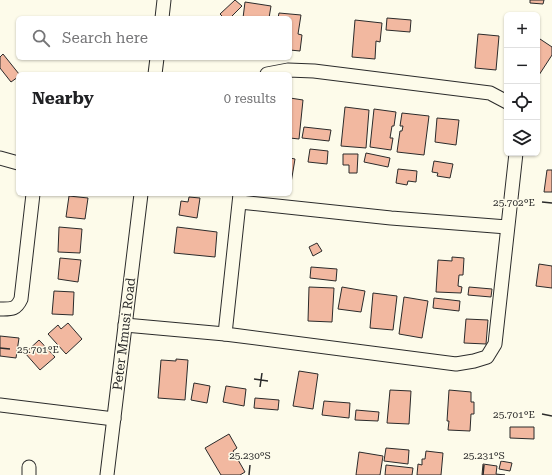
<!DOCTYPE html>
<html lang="en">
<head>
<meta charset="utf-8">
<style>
  :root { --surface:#fff; --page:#f6f6f6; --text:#202124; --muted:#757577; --line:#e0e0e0 }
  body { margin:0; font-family:"Roboto Serif",serif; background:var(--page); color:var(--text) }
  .controls { position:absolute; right:12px; top:12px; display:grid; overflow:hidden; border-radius:6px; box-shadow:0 1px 3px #0004 }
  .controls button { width:36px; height:36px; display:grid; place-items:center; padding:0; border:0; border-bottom:1px solid var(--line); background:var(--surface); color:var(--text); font:20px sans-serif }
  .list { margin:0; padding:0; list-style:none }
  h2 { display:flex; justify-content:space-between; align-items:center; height:52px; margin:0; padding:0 16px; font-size:17px }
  h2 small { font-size:13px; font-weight:400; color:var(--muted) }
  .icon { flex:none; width:22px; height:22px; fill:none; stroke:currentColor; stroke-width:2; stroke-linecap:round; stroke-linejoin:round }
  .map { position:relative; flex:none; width:552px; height:475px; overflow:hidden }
  .search { position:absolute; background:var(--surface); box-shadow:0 1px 3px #0004; left:16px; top:16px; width:276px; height:44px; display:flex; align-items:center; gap:10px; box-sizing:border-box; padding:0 14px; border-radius:6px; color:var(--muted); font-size:15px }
  .panel { position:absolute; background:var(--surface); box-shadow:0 1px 3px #0004; left:16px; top:72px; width:276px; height:124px; border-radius:6px }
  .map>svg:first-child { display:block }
  .building { fill:#f2b8a0; stroke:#2b2b2b }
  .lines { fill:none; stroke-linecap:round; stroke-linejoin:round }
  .minor-casing { stroke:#2b2b2b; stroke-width:15 }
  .minor { stroke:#fdfbea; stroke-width:13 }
  .ticks { fill:none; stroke:#2b2b2b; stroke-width:1.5 }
  .labels { text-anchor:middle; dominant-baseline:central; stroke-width:3; stroke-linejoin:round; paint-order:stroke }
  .street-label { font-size:13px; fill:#2b2b2b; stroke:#fdfbea }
  .ticks-label { font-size:10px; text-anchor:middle; fill:#2b2b2b; stroke:#fdfbea; stroke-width:3; stroke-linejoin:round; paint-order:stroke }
</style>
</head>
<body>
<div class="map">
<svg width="552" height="475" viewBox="0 0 552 475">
  <rect width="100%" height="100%" fill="#fdfbea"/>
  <g class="building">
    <polygon points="235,0 242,6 230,18 224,18 220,14"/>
    <polygon points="530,0 544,0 543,4 530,3"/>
    <polygon points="245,2 271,6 269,18 243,18"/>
    <polygon points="279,13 301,15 298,34 302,35 300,51 290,50 290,18 278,18"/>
    <polygon points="387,18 411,20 410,32 386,30"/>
    <polygon points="355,20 382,23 380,42 376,41 375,59 352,57"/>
    <polygon points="478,34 499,36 496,70 475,68"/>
    <polygon points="537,37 552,47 552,55 539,75 537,74"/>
    <polygon points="3,54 19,74 18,77 11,82 0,68 0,57"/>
    <polygon points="290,98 303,100 299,139 290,138"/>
    <polygon points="345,107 369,110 366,148 341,146"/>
    <polygon points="374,109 396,112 394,126 392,126 390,138 393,138 391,150 370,147"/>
    <polygon points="402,113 429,116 424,155 397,152 400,131 402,131 403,126 400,126"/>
    <polygon points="437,118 459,120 456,145 435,142"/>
    <polygon points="304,127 331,130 329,141 302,138"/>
    <polygon points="310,149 328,151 327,164 308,162"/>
    <polygon points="366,153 390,158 388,167 364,162"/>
    <polygon points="343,154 358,154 357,173 349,173 349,165 343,165"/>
    <polygon points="290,158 295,159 291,183 290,183"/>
    <polygon points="434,161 453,164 450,178 437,176 438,173 432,172"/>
    <polygon points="398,169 417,171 416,182 408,181 407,185 396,183"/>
    <polygon points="547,170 552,170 552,192 544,192"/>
    <polygon points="69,196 88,198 85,219 66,217"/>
    <polygon points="189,197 200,198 197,218 179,215 181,201 188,202"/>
    <polygon points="59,227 82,229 80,253 58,252"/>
    <polygon points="177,227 217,232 215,257 174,253"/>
    <polygon points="317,243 322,251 313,256 309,247"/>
    <polygon points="452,257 464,258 463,275 459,275 458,286 462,287 461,293 436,292 438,260 452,261"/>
    <polygon points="60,258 81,260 78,282 58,279"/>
    <polygon points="539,264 552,266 552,288 536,286"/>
    <polygon points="311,267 337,269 336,281 310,278"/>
    <polygon points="309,287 334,288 332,322 308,321"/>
    <polygon points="342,287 365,291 361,312 338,309"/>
    <polygon points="469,287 492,289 491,297 468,295"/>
    <polygon points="54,291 74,292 73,315 52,314"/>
    <polygon points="373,293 397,296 393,330 370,328"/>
    <polygon points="404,297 428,301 422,338 399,334"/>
    <polygon points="434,298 460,301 459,311 433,308"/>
    <polygon points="466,319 488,320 486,344 464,343"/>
    <polygon points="68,323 82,339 66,354 48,334 58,325 61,329"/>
    <polygon points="0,336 19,338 16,358 0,356"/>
    <polygon points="39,340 55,357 40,370 25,353"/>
    <polygon points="176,359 188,360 185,400 158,398 161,360 176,361"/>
    <polygon points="299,371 318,374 313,409 293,406"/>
    <polygon points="194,383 210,386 207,403 191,400"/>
    <polygon points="226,386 246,389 244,406 223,402"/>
    <polygon points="390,390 411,391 409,424 387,423"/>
    <polygon points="449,390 471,392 471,402 474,402 474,414 471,414 470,431 448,430 449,421 447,421"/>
    <polygon points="255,398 279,400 278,410 254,408"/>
    <polygon points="324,401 350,403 349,418 322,415"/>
    <polygon points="356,410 379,412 378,421 355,420"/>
    <polygon points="510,427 534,427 534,439 510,438"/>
    <polygon points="229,434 237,448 233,451 245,472 240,475 221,475 205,448"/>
    <polygon points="386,448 409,450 408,464 384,461"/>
    <polygon points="426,451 443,453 441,475 417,475 418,464 422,465 422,459 425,459"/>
    <polygon points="359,452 383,456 380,475 356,475"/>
    <polygon points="501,461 512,463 510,471 499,469"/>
    <polygon points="483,464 497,466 496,474 505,475 482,475"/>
    <polygon points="386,465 413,468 412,475 385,475"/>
  </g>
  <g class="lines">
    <g class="minor-casing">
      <g id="minor">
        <polyline points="162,18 164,0"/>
        <polyline points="155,74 157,58"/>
        <polyline points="267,74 288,70 314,71 490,93 507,102"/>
        <polyline points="0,158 18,163"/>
        <polyline points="240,194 225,334 456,364 474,361 487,357 495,344 516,153"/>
        <polyline points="240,202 391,218 507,227"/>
        <path d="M0 309C11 309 16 310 21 299L33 194"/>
        <polyline points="125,325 225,334"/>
        <polyline points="0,405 114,419"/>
        <polyline points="29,475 29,467"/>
        <polyline points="107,475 141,194"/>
      </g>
    </g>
    <use href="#minor" class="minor"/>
  </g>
  <path class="ticks" d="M542 202 552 203M0 348 10 349M254 379 268 381M260 387 262 373M542 414 552 416M249 475 250 465M483 475 484 465"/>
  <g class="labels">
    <g class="street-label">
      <text transform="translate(124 334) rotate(-83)">Peter Mmusi Road</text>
    </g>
  </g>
  <g class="ticks-label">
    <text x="514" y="206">25.702°E</text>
    <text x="38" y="353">25.701°E</text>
    <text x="514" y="418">25.701°E</text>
    <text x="250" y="459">25.230°S</text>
    <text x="484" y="459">25.231°S</text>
  </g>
</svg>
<div class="controls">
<button>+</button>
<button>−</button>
<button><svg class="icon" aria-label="locate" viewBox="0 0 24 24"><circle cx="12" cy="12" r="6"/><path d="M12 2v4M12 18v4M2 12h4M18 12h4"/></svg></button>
<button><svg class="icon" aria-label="layers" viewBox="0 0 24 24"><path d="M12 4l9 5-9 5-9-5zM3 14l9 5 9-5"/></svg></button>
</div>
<div class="search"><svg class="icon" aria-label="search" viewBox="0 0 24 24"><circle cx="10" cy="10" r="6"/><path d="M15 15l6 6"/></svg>Search here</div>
<section class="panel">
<h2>Nearby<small>0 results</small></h2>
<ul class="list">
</ul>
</section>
</div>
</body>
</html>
